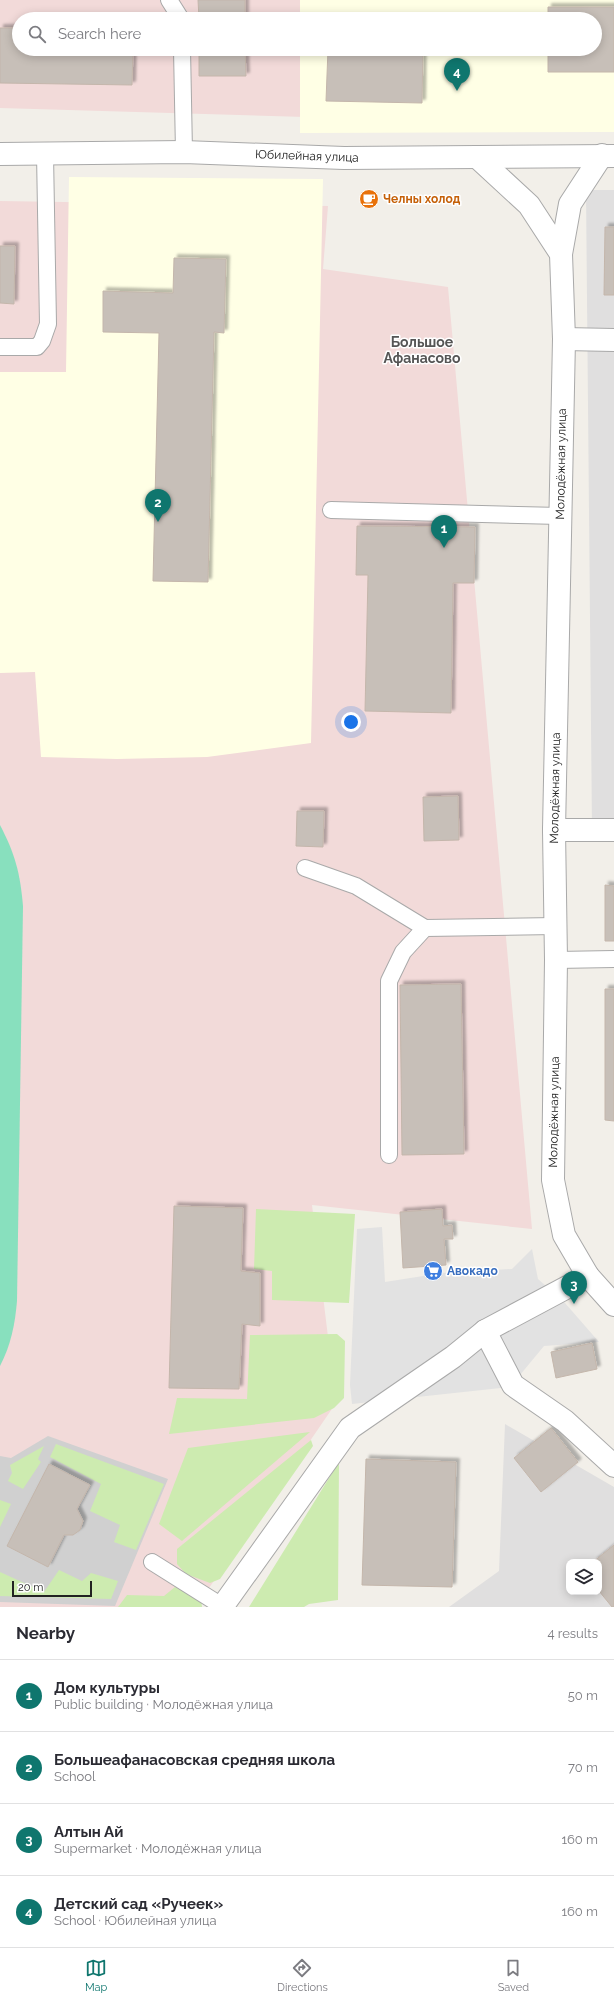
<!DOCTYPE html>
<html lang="en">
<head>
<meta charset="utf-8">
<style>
  :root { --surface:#fff; --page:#f2f2f3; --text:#2b2b33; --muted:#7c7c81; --line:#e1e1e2; --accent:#0f766e }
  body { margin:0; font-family:Raleway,sans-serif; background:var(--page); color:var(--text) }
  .controls { position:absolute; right:12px; bottom:12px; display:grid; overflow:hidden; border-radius:8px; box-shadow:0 2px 10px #0003 }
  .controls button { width:36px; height:36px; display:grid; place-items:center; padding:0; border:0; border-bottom:1px solid var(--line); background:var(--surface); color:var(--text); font:20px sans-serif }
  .scale { position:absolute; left:12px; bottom:10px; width:80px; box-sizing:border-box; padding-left:4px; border:2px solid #222; border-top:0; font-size:11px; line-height:14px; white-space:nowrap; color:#222; -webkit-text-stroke:3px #fff; paint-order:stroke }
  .you { position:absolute; left:351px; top:722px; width:14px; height:14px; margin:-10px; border:3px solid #fff; border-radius:50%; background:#1a73e8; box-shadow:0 0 0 6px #1a73e833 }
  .badge { display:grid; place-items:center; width:26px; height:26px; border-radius:50%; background:var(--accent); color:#fff; font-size:13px; font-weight:700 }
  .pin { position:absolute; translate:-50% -33px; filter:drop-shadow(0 1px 2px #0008) }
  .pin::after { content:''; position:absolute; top:21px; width:14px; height:12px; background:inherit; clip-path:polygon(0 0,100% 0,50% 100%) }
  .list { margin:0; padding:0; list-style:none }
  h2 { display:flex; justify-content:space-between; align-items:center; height:52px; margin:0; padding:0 16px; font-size:17px }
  h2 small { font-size:13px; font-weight:400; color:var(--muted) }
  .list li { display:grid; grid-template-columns:26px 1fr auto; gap:12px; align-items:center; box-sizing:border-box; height:72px; padding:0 16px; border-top:1px solid var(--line) }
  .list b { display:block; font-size:15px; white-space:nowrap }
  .list p { margin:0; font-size:13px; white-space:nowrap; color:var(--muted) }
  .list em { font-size:13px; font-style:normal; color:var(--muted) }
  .icon { flex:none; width:22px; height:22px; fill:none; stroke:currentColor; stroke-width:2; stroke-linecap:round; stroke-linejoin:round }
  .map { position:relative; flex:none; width:614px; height:1607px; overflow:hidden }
  .search { position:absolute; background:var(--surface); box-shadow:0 2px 10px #0003; left:12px; right:12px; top:12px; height:44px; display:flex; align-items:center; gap:10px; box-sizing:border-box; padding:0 14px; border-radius:22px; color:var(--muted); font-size:15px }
  .sheet { height:340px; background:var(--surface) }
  nav { display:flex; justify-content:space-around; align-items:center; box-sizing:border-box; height:56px; border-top:1px solid var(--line); background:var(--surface); font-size:11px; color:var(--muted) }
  nav a { display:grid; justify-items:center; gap:2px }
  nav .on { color:var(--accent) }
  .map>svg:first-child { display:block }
  .residential { fill:#e0dfdf; fill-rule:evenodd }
  .commercial { fill:#f2dad9; fill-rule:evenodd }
  .education { fill:#ffffe5 }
  .religious { fill:#d0d0d0 }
  .grass { fill:#cdebb0 }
  .pitch { fill:#88e0be }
  .parking { fill:#e2e2e2 }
  .building { fill:#c7bfb8; stroke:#c4b6ab; filter:url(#shadow) }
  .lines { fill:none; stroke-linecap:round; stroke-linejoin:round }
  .service-casing { stroke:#a9a9a9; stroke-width:18 }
  .minor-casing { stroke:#a9a9a9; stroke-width:24 }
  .service { stroke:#fff; stroke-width:16 }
  .minor { stroke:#fff; stroke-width:22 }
  .labels { text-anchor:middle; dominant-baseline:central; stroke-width:3; stroke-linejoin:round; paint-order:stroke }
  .street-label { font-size:12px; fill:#222; stroke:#fff }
  .food-label { font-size:12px; font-weight:bold; fill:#c56008; stroke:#fff; text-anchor:start }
  .shop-label { font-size:12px; font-weight:bold; fill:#366cbe; stroke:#fff; text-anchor:start }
  .quarter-label { font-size:14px; font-weight:bold; fill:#555; stroke:#fff }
</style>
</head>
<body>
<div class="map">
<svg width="614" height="1607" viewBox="0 0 614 1607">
  <defs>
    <filter id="shadow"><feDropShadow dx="3.5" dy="-3.5" stdDeviation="1" flood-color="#0004"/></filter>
  </defs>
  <rect width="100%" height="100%" fill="#f2efe9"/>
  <g class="residential">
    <polygon points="586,190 614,190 614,830 592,830"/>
    <path d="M505 1424 614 1487V1607H449L499 1571ZM569 1562H599V1592H569Z"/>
  </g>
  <g class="commercial">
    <path d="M0 0H614V126L0 108ZM19 19H595V49H19Z"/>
    <polygon points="0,201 328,206 323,269 448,287 532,1229 312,1205 336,1403 196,1607 0,1607"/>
  </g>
  <g class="education">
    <polygon points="300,0 614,0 614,132 300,133 300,49 595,49 595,19 300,19"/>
    <polygon points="69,177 323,179 311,743 207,757 117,759 41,757 35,672 0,673 0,372 66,372"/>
  </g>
  <polygon class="religious" points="48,1436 168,1479 115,1606 0,1602 0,1456 11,1458"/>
  <g class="grass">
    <polygon points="256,1209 355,1214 349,1303 272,1300 272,1271 254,1269"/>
    <polygon points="337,1334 345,1341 344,1398 334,1408 314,1418 169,1434 177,1398 247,1399 250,1335"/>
    <polygon points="310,1432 182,1541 159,1524 188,1448"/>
    <polygon points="311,1440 313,1446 220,1579 210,1583 186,1574 177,1564 177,1549"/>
    <polygon points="56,1444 164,1484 136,1550 114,1542 120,1525 90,1511 101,1484 50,1457"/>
    <polygon points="44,1446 38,1459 41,1462 23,1489 8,1481 12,1473 10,1465"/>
    <polygon points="339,1462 338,1600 309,1604 304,1607 249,1607"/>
    <polygon points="0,1500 11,1504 0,1527"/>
    <polygon points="59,1570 82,1581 91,1573 118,1581 111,1599 0,1596 0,1572 44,1592"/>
    <polygon points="175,1587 201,1599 202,1607 118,1607 127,1595 164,1596"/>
  </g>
  <path class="pitch" d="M0 825C15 854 20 872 23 906L17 1301C15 1324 11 1345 0 1366Z"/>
  <polygon class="parking" points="382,1227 385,1282 442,1273 512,1269 532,1249 538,1279 565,1303 599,1342 544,1346 510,1387 352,1404 350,1385 357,1229"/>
  <g class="building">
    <polygon points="198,0 245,0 245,19 199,19"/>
    <polygon points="548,7 614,7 614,72 548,72 548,49 595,49 595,19 548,19"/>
    <polygon points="0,28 19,28 19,49 133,49 132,85 0,83"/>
    <polygon points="199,49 245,49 246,76 199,76"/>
    <polygon points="328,49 423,49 422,103 326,101"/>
    <polygon points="605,227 614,227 614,295 604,295"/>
    <polygon points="0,246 15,246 14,304 0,303"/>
    <polygon points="174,258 226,259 224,333 214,332 208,582 153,581 159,333 103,332 103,291 173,293"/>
    <polygon points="357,526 475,527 474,583 453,583 451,713 365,711 368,575 356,575"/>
    <polygon points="458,796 459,840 424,841 423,797"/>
    <polygon points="297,811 324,811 323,847 296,846"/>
    <polygon points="605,885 614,886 614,941 605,941"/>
    <polygon points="461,984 464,1154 402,1155 400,985"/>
    <polygon points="605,989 614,989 614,1121 605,1120"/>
    <polygon points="174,1206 243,1208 241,1271 260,1273 260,1326 242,1324 239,1389 169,1388"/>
    <polygon points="442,1209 443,1226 452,1225 453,1239 444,1239 446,1265 403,1268 400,1212"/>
    <polygon points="592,1343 597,1369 556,1378 551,1352"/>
    <polygon points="551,1428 578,1462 541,1492 514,1458"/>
    <polygon points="366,1459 456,1462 452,1587 362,1585"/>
    <polygon points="49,1464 90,1485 77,1509 83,1521 80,1530 73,1535 64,1535 48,1567 7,1546"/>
    <polygon points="614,1545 614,1607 612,1607 599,1591 599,1562 593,1562"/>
  </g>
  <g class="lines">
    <g class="service-casing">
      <g id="service">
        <polyline points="169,0 181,19"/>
        <polyline points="182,49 184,152"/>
        <polyline points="0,347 37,347 42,341 48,324 45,154"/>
        <polyline points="331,510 560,516"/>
        <polyline points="305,868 356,886 425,928"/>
        <polyline points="556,960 614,959"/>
        <polyline points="389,1155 389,981 403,952 425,928 555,926"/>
        <polyline points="152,1562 222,1606"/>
      </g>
    </g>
    <g class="minor-casing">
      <g id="minor">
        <polyline points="0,154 184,152 344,158 614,156"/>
        <polyline points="478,158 529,205 561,254 564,339 554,830 556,960 553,1180 564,1235 588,1276 614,1305"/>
        <polyline points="561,254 570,204 602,155"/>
        <polyline points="564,339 614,340"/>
        <polyline points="554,830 614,830"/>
        <polyline points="485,1331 513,1385 565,1421 614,1466"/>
        <polyline points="222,1607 350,1428 453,1357 485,1331 588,1276"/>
      </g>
    </g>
    <use href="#service" class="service"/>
    <use href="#minor" class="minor"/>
  </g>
  <defs>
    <g id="cafe-disc" transform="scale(1)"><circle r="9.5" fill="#e8710a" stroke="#fff"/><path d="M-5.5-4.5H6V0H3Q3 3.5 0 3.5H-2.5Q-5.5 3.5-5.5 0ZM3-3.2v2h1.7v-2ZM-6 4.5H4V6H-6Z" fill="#fff"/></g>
    <g id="supermarket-disc" transform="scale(1)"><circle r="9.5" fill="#3f7fe0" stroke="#fff"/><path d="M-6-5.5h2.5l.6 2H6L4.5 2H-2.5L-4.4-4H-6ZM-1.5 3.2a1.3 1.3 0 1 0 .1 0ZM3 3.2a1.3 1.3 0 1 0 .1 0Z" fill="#fff"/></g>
  </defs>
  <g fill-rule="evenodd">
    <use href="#cafe-disc" x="369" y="199"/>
    <use href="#supermarket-disc" x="433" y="1271"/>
  </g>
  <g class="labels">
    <g class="street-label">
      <text transform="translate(307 156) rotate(2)">Юбилейная улица</text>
      <text transform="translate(561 464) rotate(-89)">Молодёжная улица</text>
      <text transform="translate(555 788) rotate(-89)">Молодёжная улица</text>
      <text transform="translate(554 1112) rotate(-89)">Молодёжная улица</text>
    </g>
    <g class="food-label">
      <text x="383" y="199">Челны холод</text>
    </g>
    <g class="shop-label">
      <text x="447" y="1271">Авокадо</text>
    </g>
    <g class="quarter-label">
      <text x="422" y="342">Большое<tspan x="422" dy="16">Афанасово</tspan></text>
    </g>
  </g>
</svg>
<div class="controls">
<button><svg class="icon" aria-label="layers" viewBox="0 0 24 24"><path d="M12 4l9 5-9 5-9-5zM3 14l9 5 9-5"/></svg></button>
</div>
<div class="scale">20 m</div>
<div class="you"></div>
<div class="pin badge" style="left:444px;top:548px">1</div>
<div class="pin badge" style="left:158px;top:522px">2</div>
<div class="pin badge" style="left:574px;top:1304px">3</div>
<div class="pin badge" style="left:457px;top:91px">4</div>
<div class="search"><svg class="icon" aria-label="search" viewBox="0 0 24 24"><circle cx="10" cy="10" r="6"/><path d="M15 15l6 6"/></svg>Search here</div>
</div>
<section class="sheet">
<h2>Nearby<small>4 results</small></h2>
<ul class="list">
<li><span class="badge">1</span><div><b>Дом культуры</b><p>Public building · Молодёжная улица</p></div><em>50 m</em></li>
<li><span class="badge">2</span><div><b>Большеафанасовская средняя школа</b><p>School</p></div><em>70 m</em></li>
<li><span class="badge">3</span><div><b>Алтын Ай</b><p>Supermarket · Молодёжная улица</p></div><em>160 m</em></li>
<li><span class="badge">4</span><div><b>Детский сад «Ручеек»</b><p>School · Юбилейная улица</p></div><em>160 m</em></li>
</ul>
</section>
<nav>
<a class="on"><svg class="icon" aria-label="map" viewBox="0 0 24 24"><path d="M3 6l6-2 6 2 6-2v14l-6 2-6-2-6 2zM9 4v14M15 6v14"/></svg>Map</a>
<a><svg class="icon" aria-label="directions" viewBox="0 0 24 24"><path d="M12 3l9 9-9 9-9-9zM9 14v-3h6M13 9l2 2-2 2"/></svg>Directions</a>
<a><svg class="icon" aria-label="saved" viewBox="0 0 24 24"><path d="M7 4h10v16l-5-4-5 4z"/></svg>Saved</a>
</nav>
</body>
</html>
